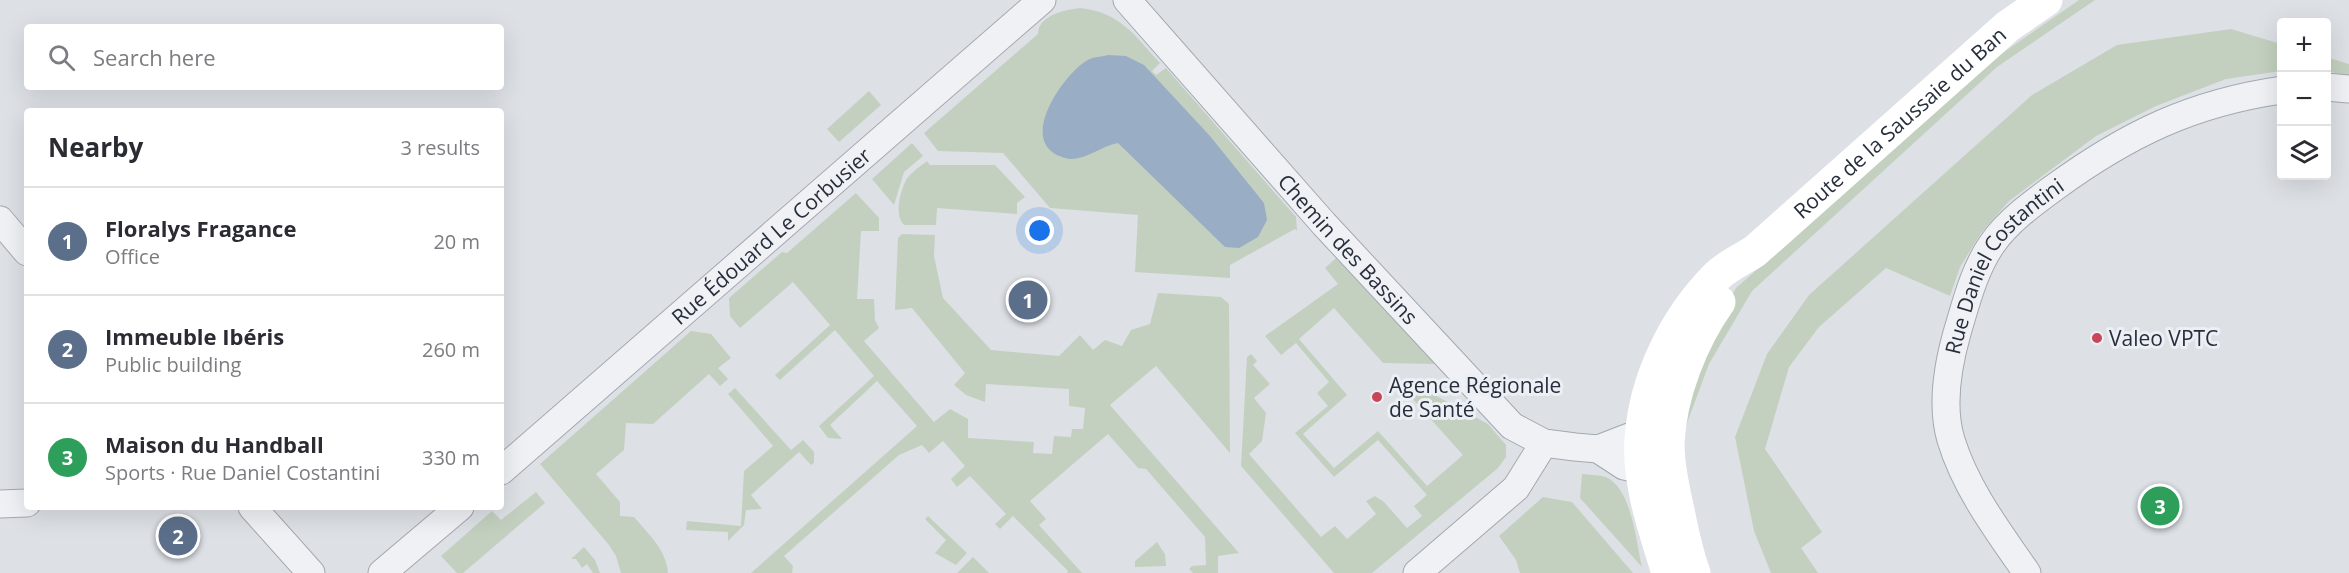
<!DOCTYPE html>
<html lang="en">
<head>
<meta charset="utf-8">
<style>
  :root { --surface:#fff; --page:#f7f7f7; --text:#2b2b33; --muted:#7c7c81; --line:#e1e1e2; --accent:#c74657 }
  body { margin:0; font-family:"Open Sans",sans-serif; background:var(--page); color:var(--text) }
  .controls { position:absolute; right:18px; top:18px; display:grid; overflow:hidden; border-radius:6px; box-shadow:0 6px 24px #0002 }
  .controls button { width:54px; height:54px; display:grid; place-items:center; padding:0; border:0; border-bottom:2px solid var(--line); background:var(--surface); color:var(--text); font:30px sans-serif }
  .you { position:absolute; left:1040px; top:231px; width:21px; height:21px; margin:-15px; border:4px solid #fff; border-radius:50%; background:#1a73e8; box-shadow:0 0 0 9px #1a73e833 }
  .badge { display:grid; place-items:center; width:39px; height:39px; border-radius:50%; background:var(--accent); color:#fff; font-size:20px; font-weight:700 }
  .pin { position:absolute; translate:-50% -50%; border:3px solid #fff; box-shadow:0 2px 6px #0006 }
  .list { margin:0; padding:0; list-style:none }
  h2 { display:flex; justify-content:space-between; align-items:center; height:78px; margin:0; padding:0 24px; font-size:26px }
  h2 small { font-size:20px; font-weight:400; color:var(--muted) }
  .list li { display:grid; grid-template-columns:39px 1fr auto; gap:18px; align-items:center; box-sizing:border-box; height:108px; padding:0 24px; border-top:2px solid var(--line) }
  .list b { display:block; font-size:22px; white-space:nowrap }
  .list p { margin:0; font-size:20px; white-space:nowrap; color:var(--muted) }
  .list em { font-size:20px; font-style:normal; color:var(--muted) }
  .icon { flex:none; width:33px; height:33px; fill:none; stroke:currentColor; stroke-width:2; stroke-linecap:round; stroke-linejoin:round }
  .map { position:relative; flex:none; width:2349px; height:573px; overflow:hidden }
  .search { position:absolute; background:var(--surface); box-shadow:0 6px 24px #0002; left:24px; top:24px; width:480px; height:66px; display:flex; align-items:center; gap:15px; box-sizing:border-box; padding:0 21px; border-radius:6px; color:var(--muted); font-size:22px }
  .panel { position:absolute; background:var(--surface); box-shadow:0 6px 24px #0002; left:24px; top:108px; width:480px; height:402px; border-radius:6px }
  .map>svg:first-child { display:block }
  .green { fill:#c3d0bf }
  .water { fill:#99aec5 }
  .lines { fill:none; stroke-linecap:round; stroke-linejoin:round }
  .street-casing { stroke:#a3a8b0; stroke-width:29 }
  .street { stroke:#eff1f5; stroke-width:27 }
  .secondary { stroke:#fff; stroke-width:33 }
  .poi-dot { fill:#c74657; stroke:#eceff4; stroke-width:2 }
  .labels { text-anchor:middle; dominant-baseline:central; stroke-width:6; stroke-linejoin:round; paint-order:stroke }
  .street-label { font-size:21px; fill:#272e3c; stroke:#eceff4 }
  .poi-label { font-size:21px; fill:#272e3c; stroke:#eceff4; text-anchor:start }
</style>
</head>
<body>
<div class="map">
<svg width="2349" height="573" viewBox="0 0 2349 573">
  <rect width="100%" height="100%" fill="#dde1e6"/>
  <g class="green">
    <polygon points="2079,0 2095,0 1997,67 1752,291 1709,364 1684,431 1692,379 1709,337 1736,288 2004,52"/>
    <path d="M1081 8C1121 13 1134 35 1160 63L1152 71 1156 75 1166 68 1296 217 1297 231 1295 229 1230 265V278L1135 272 1138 215 1050 208 1003 153 938 151 924 133 1038 34C1038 15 1067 9 1081 8Z"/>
    <polygon points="2231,29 2281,44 2281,71 2226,79 2156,106 2096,136 2009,201 1981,233 1960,267 1950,296 1886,268 1819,327 1789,367 1765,449 1822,532 1801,548 1818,573 1771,573 1754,531 1735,437 1767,354 1809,295 2032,95 2117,45"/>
    <polygon points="2326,57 2349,64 2349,76 2327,71"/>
    <polygon points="869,91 881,105 839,142 827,129"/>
    <polygon points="912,143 923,156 904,172 894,205 872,179"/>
    <path d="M927 161 930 165H995L1025 197 1017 203V214L937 208 936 225H904C894 215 900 192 906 180 910 173 921 166 927 161Z"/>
    <polygon points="856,193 879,218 879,231 861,231 857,299 874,299 875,320 879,328 864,341 934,422 950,409 968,419 968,438 1034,442 1033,453 1052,454 1054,436 1071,437 1072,429 1083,429 1085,408 1069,406 1069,389 986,384 985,402 966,395 954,385 965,373 912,308 895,310 898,238 902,234 935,235 934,256 943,298 991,350 1059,356 1080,335 1093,350 1105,340 1122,346 1131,330 1150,324 1158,293 1221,297 1229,304 1230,453 1156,366 1110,405 1239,553 1218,556 1218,573 1193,573 1189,569 1192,566 1206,565 1205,537 1146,469 1138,468 1108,434 1030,501 1046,519 1039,525 1082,573 1067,573 1068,571 1013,516 1000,529 995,524 1006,514 970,476 957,487 951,479 965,466 943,441 929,453 922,445 899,455 784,556 793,566 792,573 751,573 917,426 877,381 830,425 842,439 828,438 819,426 874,376 835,330 780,380 775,375 830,325 793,282 740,328 730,316 729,298 782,252 787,253"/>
    <polygon points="1336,258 1435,364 1383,363 1334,308 1299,339 1347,395 1303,434 1334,468 1378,431 1427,486 1463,455 1409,395 1420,387 1488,424 1506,445 1506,457 1498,468 1372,573 1334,573 1241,466 1247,357 1251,354 1257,361 1253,365 1270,384 1254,398 1266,413 1262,441 1249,454 1321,537 1335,526 1347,539 1376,514 1366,501 1375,496 1384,502 1407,528 1422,516 1414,506 1427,495 1378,440 1334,477 1295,433 1328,406 1317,393 1329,382 1296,343 1281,355 1265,336 1338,284 1325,268"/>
    <path d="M691 331 711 334 731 358 718 368 728 379 720 386 709 374 653 424 626 423 624 450 596 474 620 502V516L634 517C649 535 666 549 668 573H621L616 556 609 545 540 464Z"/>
    <polygon points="735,388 791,450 803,440 814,452 814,463 811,465 799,452 751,495 762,509 746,510 744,525 728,541 728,532 686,530 687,521 741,526 744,471 773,446 728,394"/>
    <path d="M1582 474C1590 475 1599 475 1606 477 1632 489 1636 542 1642 567L1580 498Z"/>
    <polygon points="536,492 545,503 463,573 457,573 441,556 492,511 501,520"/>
    <polygon points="1543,497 1572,502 1633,573 1520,573 1516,560 1499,536"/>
    <polygon points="928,516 967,553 956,565 935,553 946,540 925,519"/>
    <polygon points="1157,542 1165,554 1166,566 1135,567 1135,561"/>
    <polygon points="584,547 595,560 600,573 593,573 587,564 582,568 576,559 571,559"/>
    <polygon points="973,557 989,573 957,573"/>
  </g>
  <path class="water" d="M1108 55 1126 56 1144 65 1210 136 1264 203 1267 220 1258 237 1239 248 1225 247 1118 143C1100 146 1083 163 1065 158 1015 145 1061 77 1086 61 1091 57 1101 57 1108 55Z"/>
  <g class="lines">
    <g class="street-casing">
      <g id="street">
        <path id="s1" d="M1127 0 1324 224 1512 426 1544 443 1575 447 1598 449 1629 437 1659 442"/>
        <polyline points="2326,87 2349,89"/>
        <polyline points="0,220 27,252"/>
        <polyline points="1598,449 1624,466 1660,475"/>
        <path id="s2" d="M501 471 1042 0"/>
        <polyline points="0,504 27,503"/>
        <polyline points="252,507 311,573"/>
        <polyline points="382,573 460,507"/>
        <polyline points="1417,573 1516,488 1544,443"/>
        <path id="s3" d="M2027 573C1998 531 1966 489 1951 440 1941 407 1948 365 1957 333 1966 303 1974 270 1992 244 2008 221 2033 203 2055 187 2128 134 2192 103 2282 90"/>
      </g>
    </g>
    <use href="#street" class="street"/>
    <g class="secondary">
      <path id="s4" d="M1668 573C1655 530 1638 484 1641 439 1645 379 1675 318 1717 276 1727 266 1743 259 1755 251L2008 26 2046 0"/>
      <path d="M1694 573C1687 554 1683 535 1679 515 1674 492 1668 467 1668 443 1670 395 1692 340 1719 302"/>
    </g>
  </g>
  <g class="poi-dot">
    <circle cx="2097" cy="338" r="6"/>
    <circle cx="1377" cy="397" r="6"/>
  </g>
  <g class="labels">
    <g class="street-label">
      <text stroke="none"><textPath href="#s4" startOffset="560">Route de la Saussaie du Ban</textPath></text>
      <text stroke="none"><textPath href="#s2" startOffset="358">Rue Édouard Le Corbusier</textPath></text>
      <text stroke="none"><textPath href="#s1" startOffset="333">Chemin des Bassins</textPath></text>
      <text stroke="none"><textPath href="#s3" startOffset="346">Rue Daniel Costantini</textPath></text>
    </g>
    <g class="poi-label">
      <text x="2109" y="338">Valeo VPTC</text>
      <text x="1389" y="385">Agence Régionale<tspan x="1389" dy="24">de Santé</tspan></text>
    </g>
  </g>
</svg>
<div class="controls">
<button>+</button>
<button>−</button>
<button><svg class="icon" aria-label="layers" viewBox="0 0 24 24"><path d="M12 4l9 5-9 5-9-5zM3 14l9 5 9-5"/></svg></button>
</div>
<div class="you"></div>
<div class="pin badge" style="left:1028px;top:300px;background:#5c6f8a">1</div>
<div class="pin badge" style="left:178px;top:536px;background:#5c6f8a">2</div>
<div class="pin badge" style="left:2160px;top:506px;background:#2e9e5b">3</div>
<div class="search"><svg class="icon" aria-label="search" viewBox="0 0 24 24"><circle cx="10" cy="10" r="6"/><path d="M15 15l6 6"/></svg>Search here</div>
<section class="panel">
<h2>Nearby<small>3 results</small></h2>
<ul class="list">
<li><span class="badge" style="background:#5c6f8a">1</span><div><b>Floralys Fragance</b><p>Office</p></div><em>20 m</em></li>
<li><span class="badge" style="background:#5c6f8a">2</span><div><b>Immeuble Ibéris</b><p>Public building</p></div><em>260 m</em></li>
<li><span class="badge" style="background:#2e9e5b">3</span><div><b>Maison du Handball</b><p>Sports · Rue Daniel Costantini</p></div><em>330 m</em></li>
</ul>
</section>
</div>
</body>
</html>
